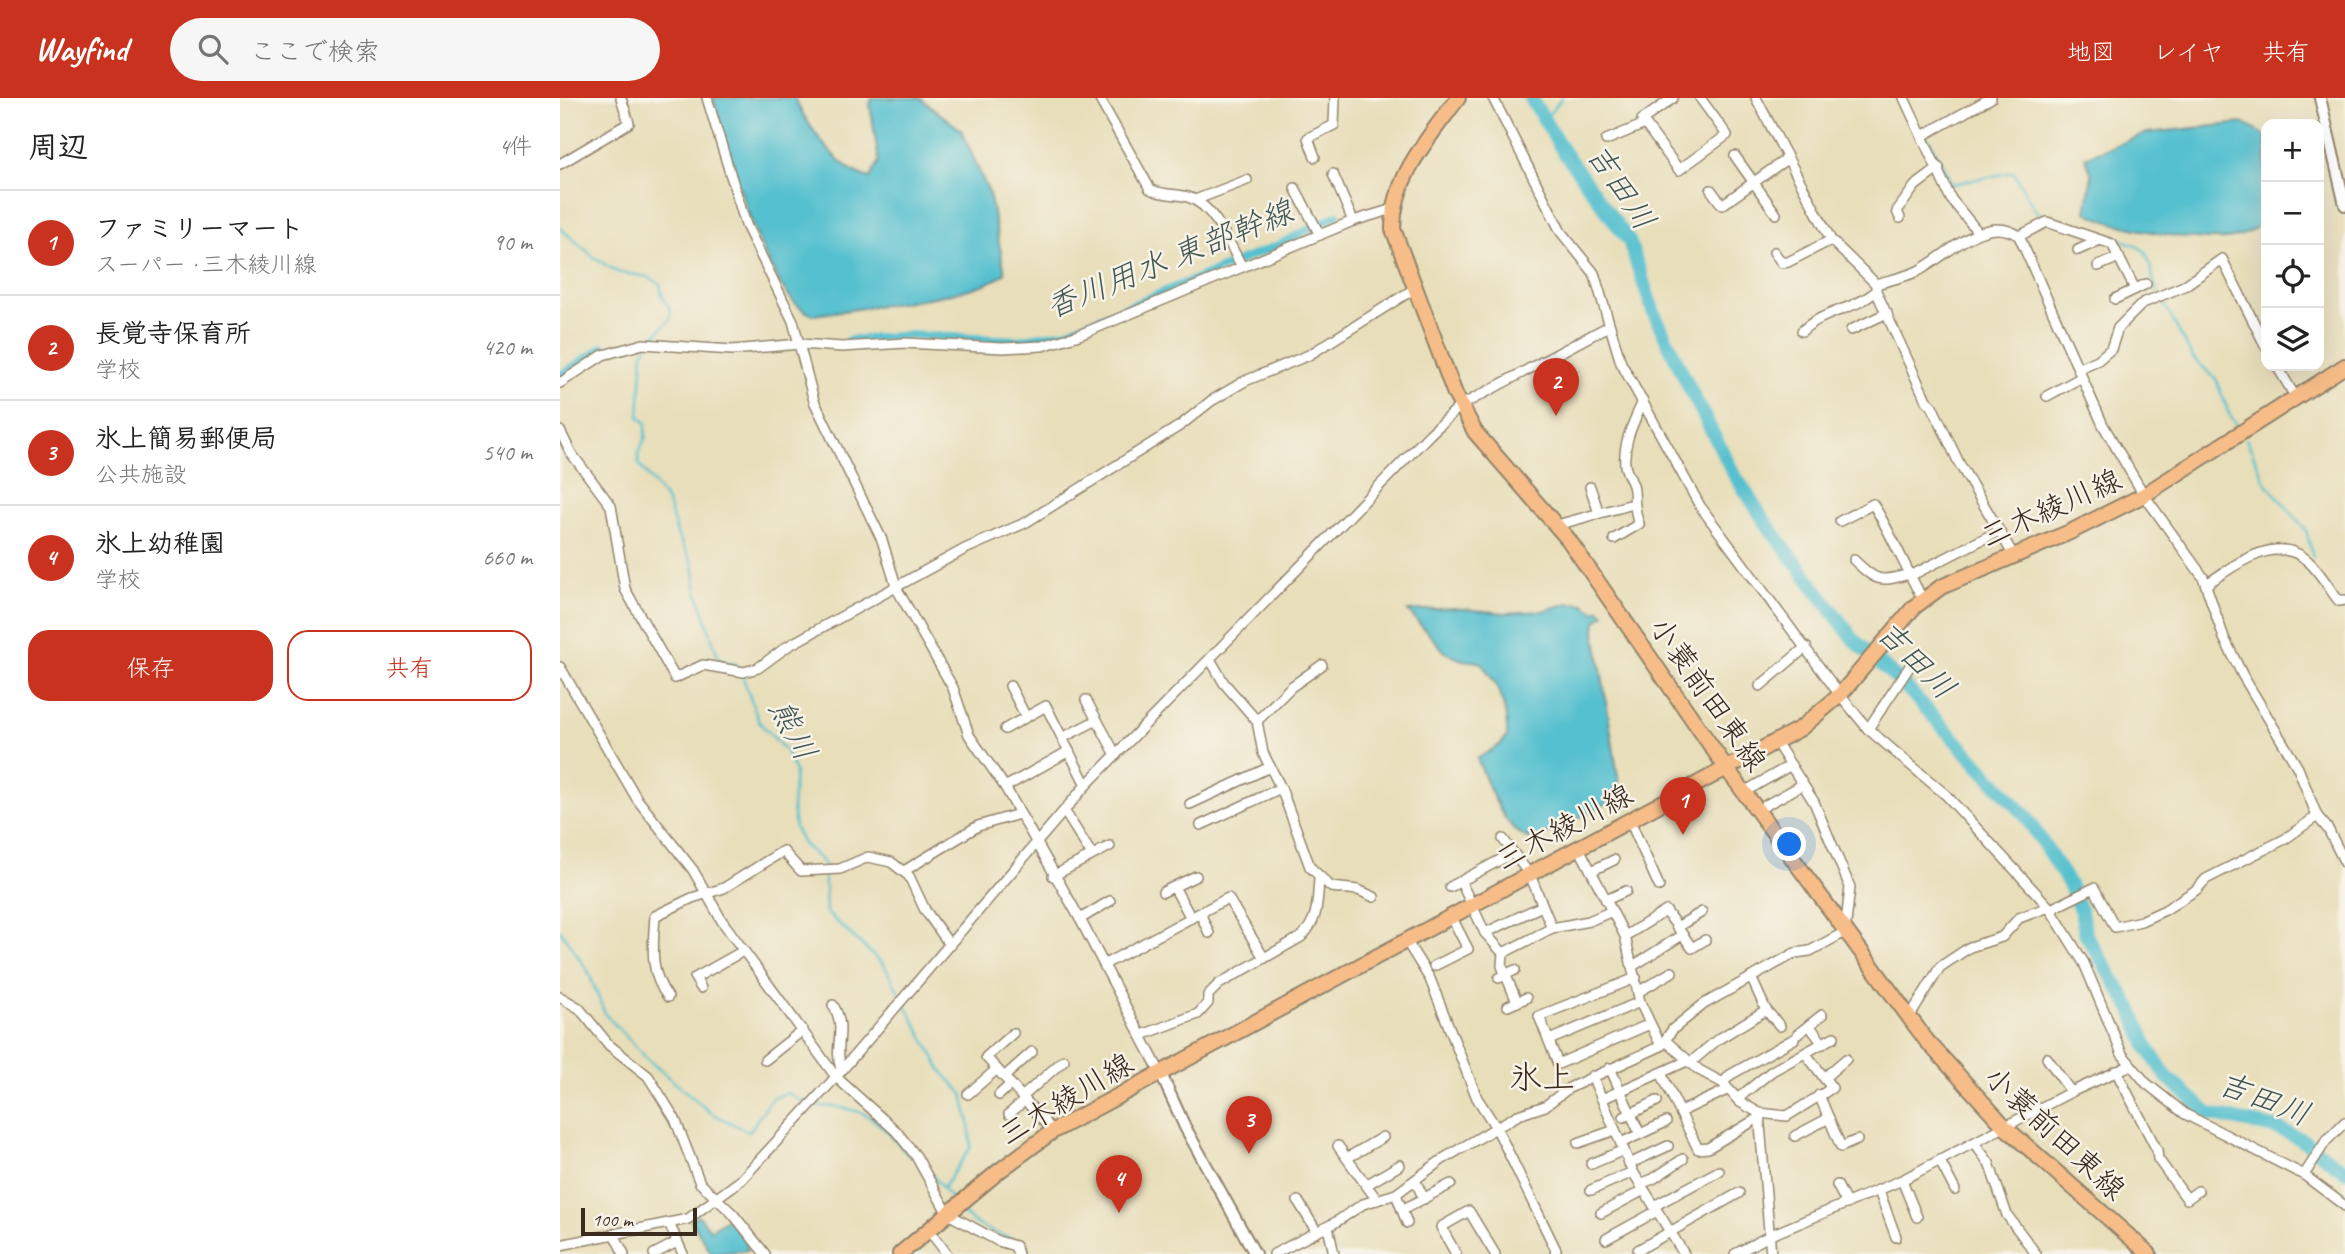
<!DOCTYPE html>
<html lang="ja">
<head>
<meta charset="utf-8">
<style>
  :root { --surface:#fff; --page:#f6f6f6; --text:#222; --muted:#767676; --line:#e0e0e0; --accent:#c8321e }
  body { margin:0; font-family:Caveat,"Klee One",sans-serif; background:var(--page); color:var(--text) }
  .controls { position:absolute; right:21px; top:21px; display:grid; overflow:hidden; border-radius:14px; box-shadow:0 7px 28px #0002 }
  .controls button { width:63px; height:63px; display:grid; place-items:center; padding:0; border:0; border-bottom:2px solid var(--line); background:var(--surface); color:var(--text); font:35px sans-serif }
  .scale { position:absolute; left:21px; bottom:18px; width:116px; box-sizing:border-box; padding-left:7px; border:4px solid #3b2a1e; border-top:0; font-size:19px; line-height:24px; white-space:nowrap; color:#3b2a1e; -webkit-text-stroke:5px #f7f3e8; paint-order:stroke }
  .you { position:absolute; left:1230px; top:747px; width:24px; height:24px; margin:-18px; border:5px solid #fff; border-radius:50%; background:#1a73e8; box-shadow:0 0 0 10px #1a73e833 }
  .badge { display:grid; place-items:center; width:46px; height:46px; border-radius:50%; background:var(--accent); color:#fff; font-size:23px; font-weight:700 }
  .pin { position:absolute; translate:-50% -58px; filter:drop-shadow(0 2px 4px #0008) }
  .pin::after { content:''; position:absolute; top:37px; width:24px; height:21px; background:inherit; clip-path:polygon(0 0,100% 0,50% 100%) }
  .list { margin:0; padding:0; list-style:none }
  h2 { display:flex; justify-content:space-between; align-items:center; height:91px; margin:0; padding:0 28px; font-size:30px }
  h2 small { font-size:23px; font-weight:400; color:var(--muted) }
  .list li { display:grid; grid-template-columns:46px 1fr auto; gap:21px; align-items:center; box-sizing:border-box; height:105px; padding:0 28px; border-top:2px solid var(--line) }
  .list b { display:block; font-size:26px; white-space:nowrap }
  .list p { margin:0; font-size:23px; white-space:nowrap; color:var(--muted) }
  .list em { font-size:23px; font-style:normal; color:var(--muted) }
  .actions { display:flex; gap:14px; padding:21px 28px }
  .actions a { flex:1; padding:16px 0; border:2px solid var(--accent); border-radius:21px; text-align:center; font-size:24px; color:var(--accent) }
  .actions .main { background:var(--accent); color:#fff }
  .icon { flex:none; width:38px; height:38px; fill:none; stroke:currentColor; stroke-width:2; stroke-linecap:round; stroke-linejoin:round }
  .map { position:relative; flex:none; width:1785px; height:1156px; overflow:hidden }
  header { display:flex; align-items:center; gap:42px; box-sizing:border-box; height:98px; padding:0 35px; background:var(--accent); color:#fff }
  header strong { font-size:33px }
  nav { display:flex; gap:38px; margin-inline-start:auto; font-size:24px }
  .search { width:490px; height:63px; background:var(--page); display:flex; align-items:center; gap:18px; box-sizing:border-box; padding:0 24px; border-radius:38px; color:var(--muted); font-size:26px }
  main { display:flex }
  aside { flex:1; background:var(--surface) }
  .map>svg:first-child { display:block }
  .water { fill:#55c0cf; stroke:#487576; stroke-width:2 }
  .lines { fill:none; stroke-linecap:round; stroke-linejoin:round }
  .stream { stroke:#55c0cf; stroke-width:2.5 }
  .canal { stroke:#55c0cf; stroke-width:8 }
  .river { stroke:#55c0cf; stroke-width:14 }
  .minor-casing { stroke:#92846c; stroke-width:12 }
  .tertiary-casing { stroke:#92846c; stroke-width:14 }
  .primary-casing { stroke:#92846c; stroke-width:18 }
  .minor { stroke:#fff; stroke-width:9 }
  .tertiary { stroke:#fff; stroke-width:10 }
  .primary { stroke:#f7bd88; stroke-width:14 }
  .labels { text-anchor:middle; dominant-baseline:central; stroke-width:5; stroke-linejoin:round; paint-order:stroke }
  .street-label { font-size:30px; fill:#3b2a1e; stroke:#f7f3e8 }
  .water-label { font-size:32px; font-style:italic; fill:#435753; stroke:#f7f3e8 }
  .quarter-label { font-size:33px; fill:#3b2a1e; stroke:#f7f3e8 }
</style>
</head>
<body>
<header>
<strong>Wayfind</strong>
<div class="search"><svg class="icon" aria-label="search" viewBox="0 0 24 24"><circle cx="10" cy="10" r="6"/><path d="M15 15l6 6"/></svg>ここで検索</div>
<nav><a>地図</a><a>レイヤ</a><a>共有</a></nav>
</header>
<main>
<aside>
<h2>周辺<small>4件</small></h2>
<ul class="list">
<li><span class="badge">1</span><div><b>ファミリーマート</b><p>スーパー · 三木綾川線</p></div><em>90 m</em></li>
<li><span class="badge">2</span><div><b>長覚寺保育所</b><p>学校</p></div><em>420 m</em></li>
<li><span class="badge">3</span><div><b>氷上簡易郵便局</b><p>公共施設</p></div><em>540 m</em></li>
<li><span class="badge">4</span><div><b>氷上幼稚園</b><p>学校</p></div><em>660 m</em></li>
</ul>
<div class="actions"><a class="main">保存</a><a>共有</a></div>
</aside>
<div class="map">
<svg width="1785" height="1156" viewBox="0 0 1785 1156">
  <rect width="100%" height="100%" fill="#f7f3e8"/>
  <filter id="ink" filterUnits="userSpaceOnUse"><feTurbulence type="fractalNoise" baseFrequency=".0143" numOctaves="2"/><feDisplacementMap in="SourceGraphic" scale="14" xChannelSelector="R" yChannelSelector="G"/><feConvolveMatrix kernelMatrix="1 2 1 2 8 2 1 2 1" color-interpolation-filters="sRGB"/></filter>
  <filter id="wash" filterUnits="userSpaceOnUse"><feTurbulence type="fractalNoise" baseFrequency=".00686" numOctaves="4" result="noise"/><feDisplacementMap in="SourceGraphic" scale="28" xChannelSelector="R" yChannelSelector="G"/><feGaussianBlur stdDeviation="1.57" result="paint"/><feColorMatrix in="noise" values="0 0 0 0 0 0 0 0 0 0 0 0 0 0 0 0 0 1.4 0 .05"/><feComposite in="paint" operator="in"/></filter>
  <g filter="url(#wash)">
    <rect width="100%" height="100%" fill="#e8deb9"/>
    <g class="water">
      <path d="M153 0H234C249 29 277 72 310 80L319 63 310 7 312 0H360L401 32 429 95 445 175C420 199 294 210 255 217 206 208 167 46 153 0Z"/>
      <path d="M1683 25 1706 38V123C1694 131 1682 140 1666 141 1632 143 1556 131 1526 114L1532 77 1525 59 1587 35Z"/>
      <path d="M1009 505 1024 506 1035 514 1039 511 1044 516 1036 523 1035 533 1060 692 1054 702 974 742C942 735 929 686 917 661L941 646 947 638C948 611 938 584 920 564L902 562 886 555 848 513 893 510 945 515 982 513Z"/>
      <polygon points="138,1117 151,1132 169,1119 184,1135 188,1152 152,1156 131,1122"/>
    </g>
    <g class="lines">
      <g class="stream">
        <polyline points="984,22 1002,0"/>
        <path d="M1368 39 1392 86 1454 74 1475 112 1482 117C1500 124 1576 142 1585 154 1591 162 1592 184 1598 195"/>
        <polyline points="0,130 36,161 57,174 88,179 100,186 102,197 111,214 109,222 90,243"/>
        <polyline points="1603,204 1633,260 1656,281 1669,316 1678,328"/>
        <polyline points="87,249 83,255 79,318 86,325 85,341 78,356 79,366 108,405 117,436 133,466 137,493 159,562 176,566 179,571"/>
        <polyline points="1686,341 1706,385 1746,432 1753,459"/>
        <polyline points="182,577 199,624 226,653 235,674 232,709 235,730 243,746 264,765 266,814 324,867 341,898"/>
        <polyline points="0,832 28,873 45,916 87,961 151,1015 189,1034 212,1000 227,995 246,1005"/>
        <polyline points="344,904 381,972 403,996 409,1024 411,1049 383,1090"/>
        <path d="M257 1008C309 1009 315 1020 348 1057"/>
        <polyline points="369,1073 394,1104"/>
        <path d="M400 1112C415 1129 437 1136 458 1143L463 1156"/>
      </g>
      <g class="canal">
        <polyline points="289,242 350,237 458,242 506,234 718,147 777,117"/>
        <polyline points="0,277 43,249"/>
      </g>
      <polyline class="river" points="971,0 1003,53 1069,143 1094,215 1129,289 1174,376 1206,425 1294,542 1343,586 1465,717 1509,786 1521,814 1526,837 1571,910 1588,951 1607,979 1649,1016 1719,1031 1741,1041 1785,1073"/>
    </g>
  </g>
  <g filter="url(#ink)">
    <g class="lines">
      <g class="minor-casing">
        <g id="minor">
          <polyline points="147,0 186,127 233,223 254,303 322,442 337,491 393,590 409,637 445,689 520,821 601,976"/>
          <path d="M539 0 590 91C603 98 615 95 628 99 654 107 670 147 682 169"/>
          <polyline points="933,0 1001,134 1034,175 1061,265 1140,408 1280,597 1308,631 1386,697 1489,809 1524,865 1562,956 1586,985 1625,1016 1744,1077 1785,1108"/>
          <polyline points="1113,0 1082,22 1119,72 1167,37 1140,0"/>
          <polyline points="1196,0 1271,142 1316,186 1316,193 1366,302 1372,308 1399,365 1454,458"/>
          <polyline points="1344,0 1391,101 1418,134"/>
          <polyline points="1362,38 1431,0"/>
          <polyline points="1046,42 1085,26"/>
          <polyline points="1175,58 1216,116"/>
          <polyline points="755,59 748,40 774,27 775,0"/>
          <polyline points="0,66 69,25 61,0"/>
          <polyline points="773,76 793,123"/>
          <polyline points="735,90 760,137"/>
          <polyline points="1151,92 1162,107 1228,60"/>
          <polyline points="635,102 687,82"/>
          <polyline points="1340,120 1337,113 1355,88 1379,70"/>
          <polyline points="1459,138 1487,124 1552,146 1575,191"/>
          <polyline points="1518,152 1540,142"/>
          <polyline points="1214,154 1222,165 1228,164 1271,142"/>
          <polyline points="1538,168 1559,159"/>
          <path d="M1316 186C1330 182 1345 179 1358 173 1387 158 1425 114 1459 138L1543 327 1584 397 1643 479 1664 540 1683 578 1738 670 1757 718 1768 731 1785 765"/>
          <polyline points="1555,201 1586,186"/>
          <polyline points="1291,232 1327,215"/>
          <path d="M1242 233C1262 213 1295 212 1316 193"/>
          <polyline points="1717,268 1736,300"/>
          <polyline points="1519,270 1538,262 1551,251 1558,230 1583,205 1624,188 1662,161 1706,249"/>
          <polyline points="0,285 43,257 83,246 172,252 240,246 282,249 345,245 443,250 482,248 519,237 793,123 833,111"/>
          <polyline points="1487,298 1522,279"/>
          <polyline points="0,333 11,355 51,408 65,491 115,580 143,567 184,574 198,570 228,548 405,451 465,425 621,327 651,303 685,283 749,257 854,191"/>
          <polyline points="1030,389 1039,415"/>
          <path d="M1280 423 1313 406C1332 437 1345 469 1363 502"/>
          <polyline points="997,427 1073,406"/>
          <path d="M1054 441 1079 426C1074 413 1075 405 1074 393 1074 384 1066 376 1065 367 1063 343 1074 324 1083 303"/>
          <path d="M1294 462C1316 483 1319 485 1349 476"/>
          <polyline points="1350,478 1439,433"/>
          <path d="M1647 486C1673 468 1718 433 1749 464 1761 475 1769 491 1779 503L1785 502"/>
          <polyline points="650,561 664,585 697,623 703,655 721,690 750,769 771,789 798,792 814,799"/>
          <polyline points="0,569 77,701 133,772 162,823 276,979 336,1033 356,1058 388,1116 438,1143 455,1148 458,1156"/>
          <polyline points="450,588 466,619"/>
          <polyline points="1200,588 1246,549"/>
          <polyline points="526,602 556,657"/>
          <polyline points="697,623 731,589 762,567"/>
          <polyline points="445,631 486,608 526,687"/>
          <polyline points="1308,631 1350,568"/>
          <polyline points="502,640 537,622"/>
          <polyline points="445,689 509,653"/>
          <polyline points="1184,694 1231,667"/>
          <polyline points="630,706 710,669"/>
          <polyline points="1197,712 1242,687"/>
          <polyline points="505,714 532,757"/>
          <polyline points="1070,723 1099,788"/>
          <polyline points="641,727 721,690"/>
          <polyline points="943,741 970,777 992,830"/>
          <polyline points="1019,750 1065,838 1080,904 1101,948"/>
          <polyline points="344,773 418,728 459,716"/>
          <polyline points="1031,773 1054,762"/>
          <polyline points="493,778 550,748"/>
          <polyline points="901,784 925,835 943,855 942,868 957,904"/>
          <polyline points="614,789 631,820"/>
          <polyline points="890,789 953,755"/>
          <polyline points="603,794 636,778"/>
          <polyline points="1046,802 1066,793"/>
          <polyline points="1491,811 1534,790 1555,829 1581,823 1605,812 1636,792 1646,781 1725,741 1757,718"/>
          <polyline points="640,815 649,835"/>
          <polyline points="520,821 550,803"/>
          <polyline points="1117,829 1142,814"/>
          <polyline points="925,835 982,808"/>
          <polyline points="1065,838 1106,813 1132,850 1145,842"/>
          <polyline points="847,844 870,881 917,1000 937,1031 996,1152 995,1156"/>
          <polyline points="943,855 992,830 1029,823 1052,813"/>
          <polyline points="545,866 668,800 704,860"/>
          <polyline points="874,868 908,851 892,820"/>
          <polyline points="1073,868 1122,837"/>
          <polyline points="1191,879 1206,912 1220,928"/>
          <polyline points="939,880 955,872"/>
          <polyline points="1076,880 979,918 998,966 1090,926"/>
          <polyline points="141,890 135,880 183,853"/>
          <polyline points="1078,894 1112,874"/>
          <polyline points="0,899 19,910 49,947 88,978 115,1021 140,1085 173,1116 205,1156"/>
          <path d="M108 899C89 875 93 847 95 818L132 800 164 790 223 753 241 773 280 771 308 759 331 764 349 778 365 812 390 847"/>
          <path d="M273 907C288 932 273 947 281 971"/>
          <polyline points="948,908 966,900"/>
          <polyline points="1349,920 1380,869 1410,849 1442,839 1459,820 1489,809"/>
          <polyline points="1249,927 1263,946"/>
          <polyline points="453,935 426,959 493,1033"/>
          <polyline points="1238,936 1262,917"/>
          <path d="M582 937 638 916 648 905V897L659 886 741 839C759 822 757 804 759 781"/>
          <polyline points="989,942 1080,904"/>
          <polyline points="1107,944 1139,972 1163,985 1180,1004 1199,1015 1211,1156"/>
          <polyline points="1487,960 1511,994"/>
          <polyline points="205,962 243,932"/>
          <polyline points="1130,965 1157,942 1206,912"/>
          <polyline points="1050,970 1080,1036"/>
          <polyline points="1556,973 1597,1052 1598,1061 1627,1101 1638,1093"/>
          <polyline points="1102,977 1138,1051 1148,1050 1200,1019"/>
          <polyline points="1032,978 1073,1074 1124,1156"/>
          <polyline points="444,979 472,954"/>
          <polyline points="1264,980 1286,961"/>
          <polyline points="1163,985 1170,977 1234,941"/>
          <polyline points="408,996 437,971"/>
          <polyline points="439,997 451,986"/>
          <polyline points="1259,997 1281,1049 1297,1042"/>
          <polyline points="462,999 504,962"/>
          <polyline points="1042,1001 1127,963"/>
          <polyline points="1177,1001 1212,973 1274,939"/>
          <polyline points="1120,1014 1167,992"/>
          <polyline points="1199,1015 1227,1018 1272,990 1246,956"/>
          <polyline points="449,1016 465,1002"/>
          <polyline points="1064,1019 1097,1003"/>
          <polyline points="1235,1038 1269,1020"/>
          <polyline points="1018,1045 1055,1032"/>
          <polyline points="1061,1045 1106,1024"/>
          <polyline points="1415,1046 1429,1065 1447,1117 1476,1156"/>
          <polyline points="778,1048 817,1102"/>
          <polyline points="787,1060 823,1039"/>
          <polyline points="1380,1063 1395,1092"/>
          <polyline points="1031,1066 1064,1052"/>
          <polyline points="1069,1066 1108,1048"/>
          <polyline points="1744,1077 1766,1043 1785,1024"/>
          <polyline points="855,1082 864,1101"/>
          <polyline points="1342,1082 1357,1119"/>
          <polyline points="1080,1086 1093,1081 1123,1061"/>
          <polyline points="806,1087 840,1067"/>
          <polyline points="1277,1087 1287,1106"/>
          <polyline points="1031,1092 1073,1074"/>
          <polyline points="1319,1093 1336,1139"/>
          <polyline points="836,1096 847,1125"/>
          <polyline points="738,1103 757,1134"/>
          <polyline points="1094,1108 1159,1073"/>
          <polyline points="842,1112 891,1086"/>
          <polyline points="1041,1115 1084,1092"/>
          <polyline points="109,1125 123,1156"/>
          <polyline points="768,1129 774,1156"/>
          <polyline points="369,1132 387,1156"/>
          <polyline points="54,1136 64,1156"/>
          <polyline points="1046,1141 1097,1113"/>
          <polyline points="0,1147 128,1121 181,1082 276,979 526,687 870,336 900,308 1049,228"/>
          <polyline points="1078,1152 1179,1095"/>
          <polyline points="94,1156 117,1144"/>
          <polyline points="714,1156 776,1124 803,1106 836,1096 883,1061 958,1017 985,1008 1009,990 1101,948 1113,931 1144,906 1235,855 1250,853 1285,834 1290,789 1254,704 1216,644"/>
          <polyline points="896,1156 881,1129 909,1113 935,1156"/>
          <polyline points="1175,1156 1211,1137 1342,1082 1511,994 1569,968"/>
        </g>
      </g>
      <g class="tertiary-casing">
        <g id="tertiary">
          <polyline points="1760,0 1785,107"/>
          <polyline points="601,976 625,1029 695,1156"/>
        </g>
      </g>
      <g class="primary-casing">
        <g id="primary">
          <path d="M898 0C868 41 833 78 833 131L895 296 915 334 1008 441 1167 671 1366 942 1446 1030 1589 1156"/>
          <polyline points="340,1156 439,1073 493,1033 1241,630 1280,597 1354,509 1381,489 1510,434 1584,397 1785,268"/>
        </g>
      </g>
      <use href="#minor" class="minor"/>
      <use href="#tertiary" class="tertiary"/>
      <use href="#primary" class="primary"/>
    </g>
  </g>
  <g class="labels">
    <g class="street-label">
      <text transform="translate(1491 410) rotate(-24)">三木綾川線</text>
      <text transform="translate(1148 596) rotate(55)">小蓑前田東線</text>
      <text transform="translate(1004 729) rotate(-28)">三木綾川線</text>
      <text transform="translate(506 1001) rotate(-31)">三木綾川線</text>
      <text transform="translate(1495 1035) rotate(43)">小蓑前田東線</text>
    </g>
    <g class="water-label">
      <text transform="translate(1061 89) rotate(56)">吉田川</text>
      <text transform="translate(609 161) rotate(-22)">香川用水 東部幹線</text>
      <text transform="translate(1356 562) rotate(45)">吉田川</text>
      <text transform="translate(233 632) rotate(62)">熊川</text>
      <text transform="translate(1704 1001) rotate(21)">吉田川</text>
    </g>
    <g class="quarter-label">
      <text x="982" y="979">氷上</text>
    </g>
  </g>
</svg>
<div class="controls">
<button>+</button>
<button>−</button>
<button><svg class="icon" aria-label="locate" viewBox="0 0 24 24"><circle cx="12" cy="12" r="6"/><path d="M12 2v4M12 18v4M2 12h4M18 12h4"/></svg></button>
<button><svg class="icon" aria-label="layers" viewBox="0 0 24 24"><path d="M12 4l9 5-9 5-9-5zM3 14l9 5 9-5"/></svg></button>
</div>
<div class="scale">100 m</div>
<div class="you"></div>
<div class="pin badge" style="left:1123px;top:737px">1</div>
<div class="pin badge" style="left:996px;top:318px">2</div>
<div class="pin badge" style="left:689px;top:1056px">3</div>
<div class="pin badge" style="left:559px;top:1115px">4</div>
</div>
</main>
</body>
</html>
